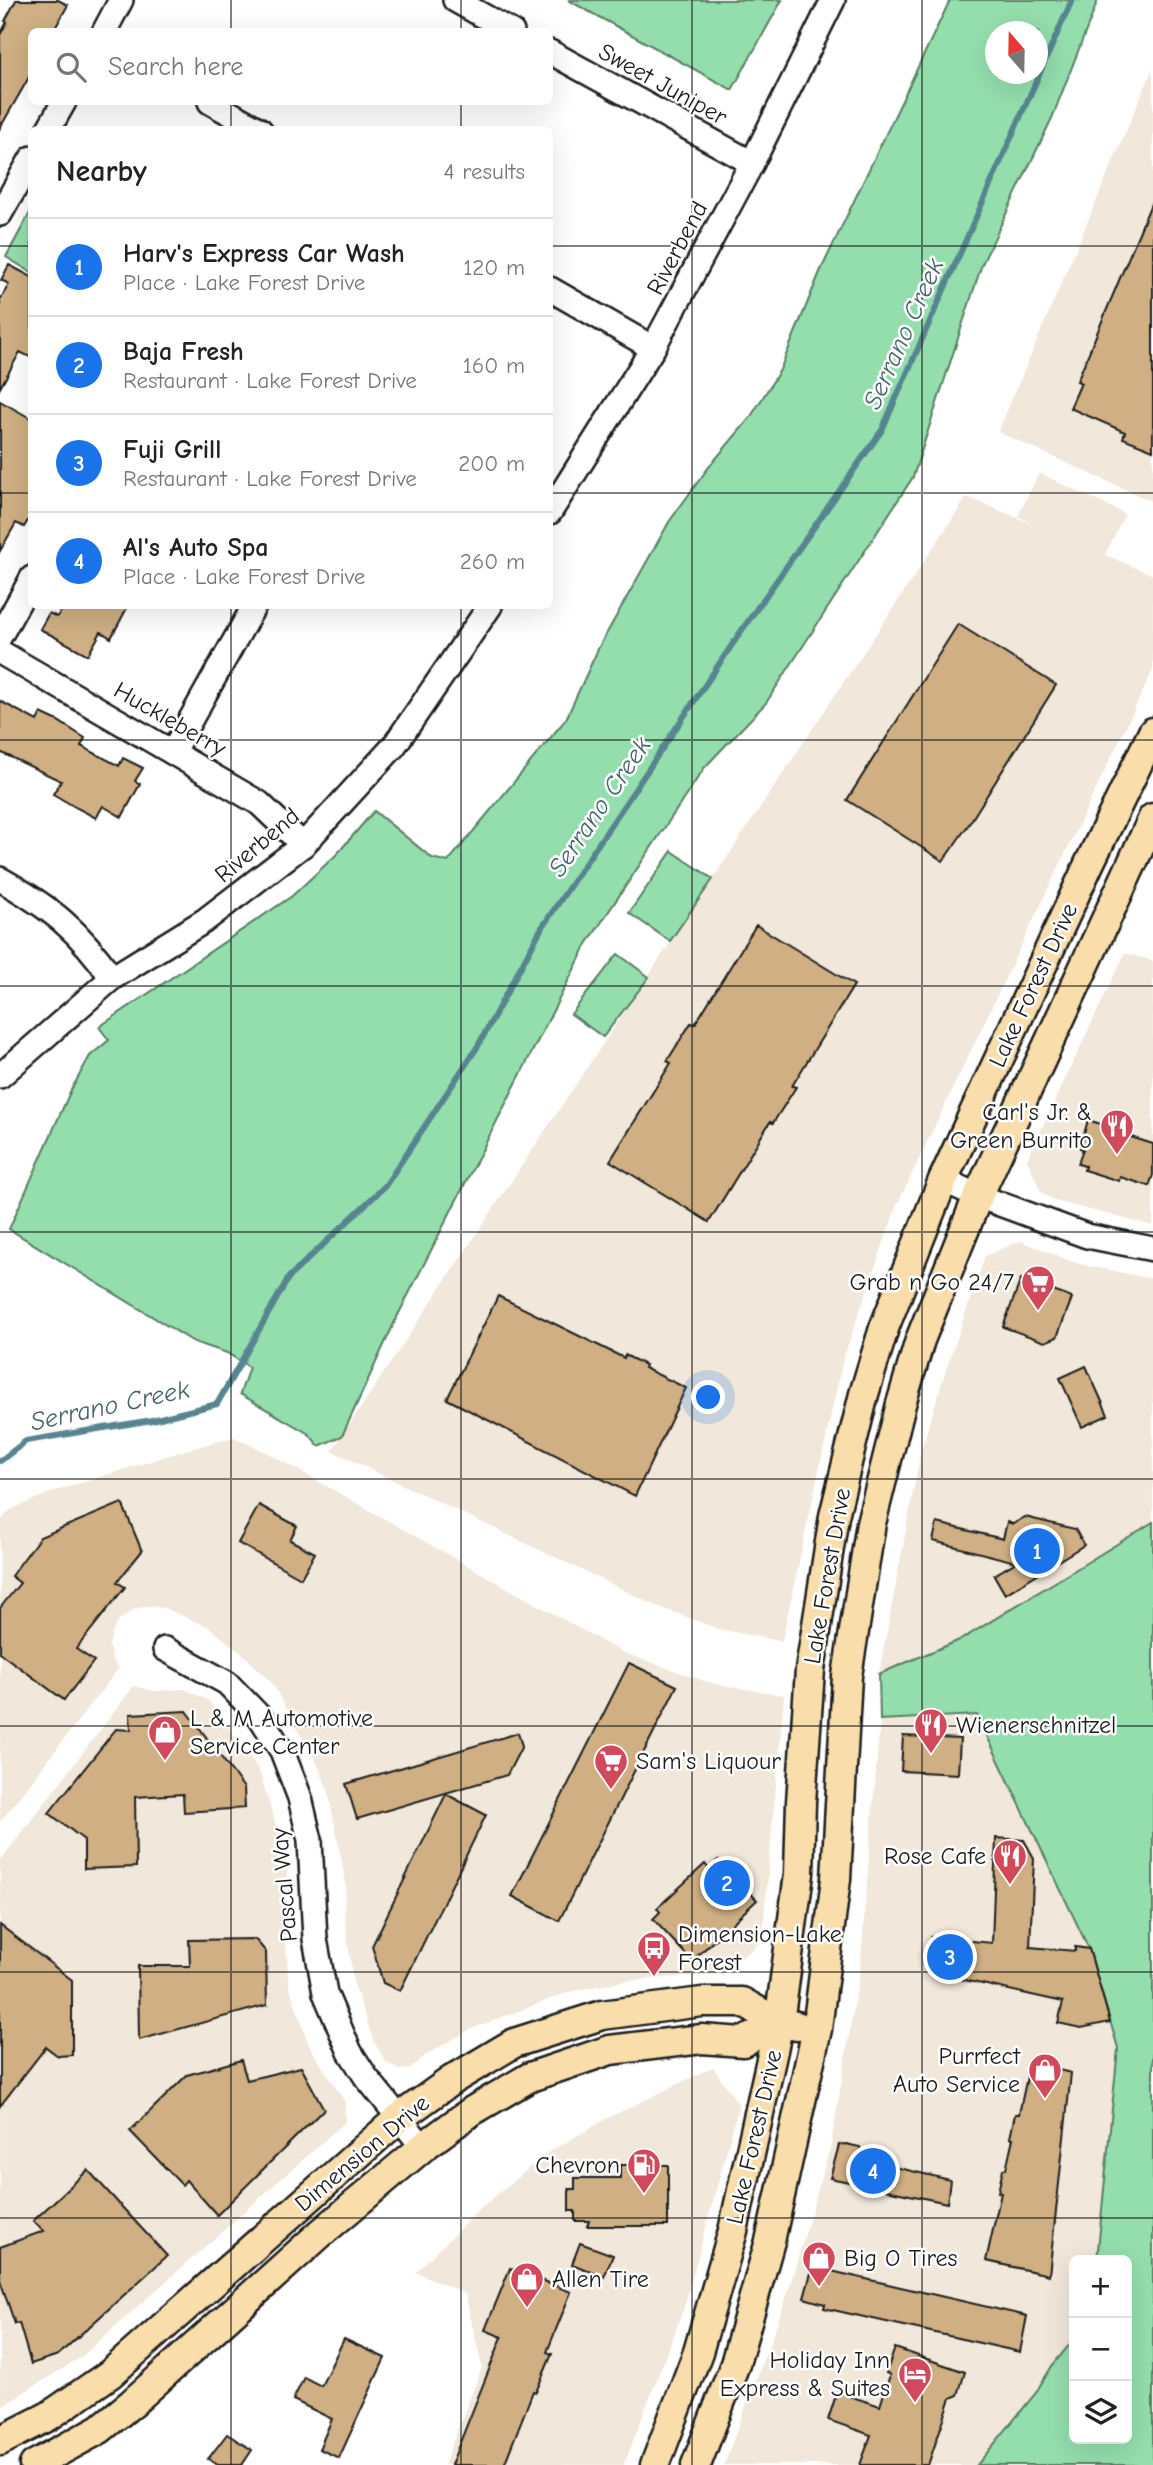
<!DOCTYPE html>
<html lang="en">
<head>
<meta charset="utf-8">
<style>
  :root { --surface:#fff; --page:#f6f6f6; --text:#222; --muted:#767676; --line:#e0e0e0; --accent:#1a73e8 }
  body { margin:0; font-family:"Comic Neue",sans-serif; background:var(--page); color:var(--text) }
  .controls { position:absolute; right:21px; bottom:21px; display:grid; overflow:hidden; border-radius:10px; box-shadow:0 7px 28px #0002 }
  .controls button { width:63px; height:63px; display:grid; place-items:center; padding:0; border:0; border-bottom:2px solid var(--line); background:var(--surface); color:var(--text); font:35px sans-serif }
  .compass { position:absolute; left:985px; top:21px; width:63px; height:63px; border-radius:50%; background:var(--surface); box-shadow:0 7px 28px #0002; rotate:340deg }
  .you { position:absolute; left:709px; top:1398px; width:24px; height:24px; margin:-18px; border:5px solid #fff; border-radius:50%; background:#1a73e8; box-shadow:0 0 0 10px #1a73e833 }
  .badge { display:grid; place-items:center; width:46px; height:46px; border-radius:50%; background:var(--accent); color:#fff; font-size:23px; font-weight:700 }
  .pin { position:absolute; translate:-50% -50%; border:4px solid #fff; box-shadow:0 2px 7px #0006 }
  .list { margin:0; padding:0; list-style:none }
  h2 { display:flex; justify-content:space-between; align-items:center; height:91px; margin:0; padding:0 28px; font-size:30px }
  h2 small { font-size:23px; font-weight:400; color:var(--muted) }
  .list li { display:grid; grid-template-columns:46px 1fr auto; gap:21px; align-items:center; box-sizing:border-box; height:98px; padding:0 28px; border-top:2px solid var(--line) }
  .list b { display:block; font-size:26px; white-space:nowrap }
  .list p { margin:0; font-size:23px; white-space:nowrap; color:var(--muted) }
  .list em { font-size:23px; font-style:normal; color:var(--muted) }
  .icon { flex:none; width:38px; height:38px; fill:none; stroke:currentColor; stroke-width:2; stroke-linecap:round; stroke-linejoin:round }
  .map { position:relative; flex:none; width:1153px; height:2465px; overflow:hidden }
  .search { position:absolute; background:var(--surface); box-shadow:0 7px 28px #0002; left:28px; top:28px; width:525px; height:77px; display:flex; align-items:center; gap:18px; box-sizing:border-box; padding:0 24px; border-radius:10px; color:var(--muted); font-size:26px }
  .panel { position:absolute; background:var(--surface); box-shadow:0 7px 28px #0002; left:28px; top:126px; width:525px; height:483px; border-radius:10px }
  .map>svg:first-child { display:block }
  .built { fill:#f1e7da }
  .green { fill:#94dead; stroke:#587d64; stroke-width:2; fill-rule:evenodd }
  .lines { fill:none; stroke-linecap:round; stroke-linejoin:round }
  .stream { stroke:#578590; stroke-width:6 }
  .building { fill:#cfaf83; stroke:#1c1c1c; stroke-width:2 }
  .minor-casing { stroke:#1c1c1c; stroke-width:28 }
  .major-casing { stroke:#1c1c1c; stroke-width:33 }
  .minor { stroke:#fff; stroke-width:23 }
  .major { stroke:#f9deab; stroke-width:28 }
  .grid { fill:none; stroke:#1c1c1c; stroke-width:2; stroke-opacity:0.55 }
  .labels { text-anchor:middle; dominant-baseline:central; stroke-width:5; stroke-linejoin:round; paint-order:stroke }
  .street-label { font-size:24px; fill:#1c1c1c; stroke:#fff }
  .poi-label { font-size:24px; fill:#1c1c1c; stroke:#fff; text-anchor:end }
  .water-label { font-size:26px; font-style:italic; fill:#44626a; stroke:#fff }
</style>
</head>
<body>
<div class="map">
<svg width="1153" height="2465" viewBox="0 0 1153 2465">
  <rect width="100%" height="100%" fill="#fff"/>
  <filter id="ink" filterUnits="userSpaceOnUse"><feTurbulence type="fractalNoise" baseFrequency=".0143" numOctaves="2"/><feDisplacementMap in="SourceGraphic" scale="14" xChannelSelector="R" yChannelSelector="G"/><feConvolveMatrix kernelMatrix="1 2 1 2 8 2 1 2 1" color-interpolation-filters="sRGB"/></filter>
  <g filter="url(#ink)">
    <g class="built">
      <polygon points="1153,68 1153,502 998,432"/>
      <polygon points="1039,473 1125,514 1105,555 1153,575 1153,670 897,1205 843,1359 782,1641 718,1629 657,1606 332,1451 967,497 1032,524 1018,516"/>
      <polygon points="1125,953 1153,961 1153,1226 1055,1201 1041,1192 1027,1159"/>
      <polygon points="1020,1241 1079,1264 1153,1279 1153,1522 962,1639 879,1674 921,1450 944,1376 985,1256"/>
      <polygon points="234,1437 266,1452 621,1652 714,1684 784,1695 762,1941 722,1974 624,1981 569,1992 471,2029 426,2055 409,2069 399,2070 386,2062 374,2042 353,1981 344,1913 346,1883 328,1790 317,1763 272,1683 244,1655 209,1627 164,1608 149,1606 135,1609 119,1620 112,1633 109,1647 113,1662 119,1668 0,1822 0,1522 10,1510 52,1492 186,1450"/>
      <polygon points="134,1686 155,1691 185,1689 209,1701 259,1770 276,1825 287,1869 285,1937 289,1985 309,2045 345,2102 345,2122 80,2358 0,2407 0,1861"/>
      <polygon points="977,1715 1089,1949 1118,2048 1097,2260 1074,2260 1074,2339 1052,2366 1035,2394 977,2465 724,2465 785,2302 831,2145 860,1970 880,1720"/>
      <polygon points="713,2067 739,2105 684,2308 624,2465 444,2465 482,2367 465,2294 416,2272 479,2210 544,2155 606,2119"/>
    </g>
    <g class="green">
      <polygon points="568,0 782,0 732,90"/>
      <path d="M950 0H1098L1052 118 982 264 913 477 766 703 705 767 587 944 396 1319 342 1436 319 1446 309 1434 240 1394 249 1367 227 1353 194 1342 9 1229 70 1092 90 1056 109 1040 99 1027 292 896 337 854 374 811 432 858 448 862 566 719 599 647 669 522 708 468 750 418 780 370 820 272ZM996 32H1038V74H996Z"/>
      <polygon points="31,211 32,272 31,272 6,257"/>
      <polygon points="672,851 713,879 670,941 629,913"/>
      <polygon points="618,954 649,977 603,1037 571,1014"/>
      <polygon points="1153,1522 1153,2465 977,2465 1035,2394 1052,2366 1074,2339 1074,2439 1127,2439 1127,2260 1097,2260 1118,2048 1089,1949 977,1715 880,1720 879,1674 962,1639"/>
    </g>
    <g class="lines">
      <polyline class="stream" points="0,1461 26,1441 152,1420 217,1404 289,1277 385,1186 478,1046 541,929 744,627 882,430 1072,0"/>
    </g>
    <g class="building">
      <polygon points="16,0 58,0 68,5 53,32 32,32 32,72 0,128 0,35 7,22 5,21"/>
      <polygon points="1153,199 1153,450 1123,438 1125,432 1070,408 1081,383 1077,381"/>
      <polygon points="9,265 32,277 32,358 20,352 0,388 0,300 9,284 1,280"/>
      <polygon points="0,401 32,419 32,514 24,527 16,523 0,551"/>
      <polygon points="64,606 128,606 111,638 101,632 88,655 40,629 49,613 57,617"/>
      <polygon points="958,624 1056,685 969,824 943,861 847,800"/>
      <polygon points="0,701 37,721 41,713 58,721 85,738 81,746 119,766 123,758 143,768 135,781 140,784 122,817 103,806 96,818 75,807 53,794 61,781 0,752"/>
      <polygon points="756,925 854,985 792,1086 796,1087 773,1123 770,1122 709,1222 610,1161 671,1063 667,1061 691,1023 695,1024"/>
      <polygon points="1088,1120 1110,1127 1109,1130 1153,1144 1153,1175 1149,1186 1120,1177 1119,1181 1084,1170 1085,1166 1078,1164 1083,1149 1080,1148"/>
      <polygon points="1021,1279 1072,1298 1057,1337 1045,1342 1003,1327"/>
      <polygon points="498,1296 624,1358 625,1355 645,1365 644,1368 686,1388 635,1496 447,1399"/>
      <polygon points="1086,1366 1108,1415 1082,1427 1060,1378"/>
      <polygon points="122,1503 142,1551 117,1582 125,1587 76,1649 94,1661 64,1700 0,1653 0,1608 20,1583 11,1576 40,1537"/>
      <polygon points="259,1505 297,1526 290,1540 315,1553 301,1578 238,1543"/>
      <polygon points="1025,1517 1075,1529 1084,1545 1005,1594 994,1575 1016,1562 933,1541 937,1523 1003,1539 1007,1522 1013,1524"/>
      <polygon points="629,1663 677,1686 559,1921 512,1896"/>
      <polygon points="187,1711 244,1788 245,1808 184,1812 183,1794 135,1797 136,1867 84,1869 84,1840 49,1813 116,1729 131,1730 130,1714"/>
      <polygon points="518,1733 522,1746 507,1775 357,1819 346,1784"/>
      <polygon points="924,1733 940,1733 941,1738 960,1739 958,1774 901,1771 903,1736 923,1737"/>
      <polygon points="446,1794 486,1815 400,1991 383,1983 372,1946"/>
      <polygon points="996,1838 1024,1840 1034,1858 1030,1947 1075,1951 1075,1947 1089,1949 1110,2022 1081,2028 1058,2023 1063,2002 928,1972 931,1937 992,1943"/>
      <polygon points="718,1860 757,1900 692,1961 653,1919 660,1912 657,1908 705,1864 709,1869"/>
      <polygon points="0,1925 72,1980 72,2055 58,2056 46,2047 0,2106"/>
      <polygon points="255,1939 266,1952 267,2005 139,2040 138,1966 190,1966 189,1940"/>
      <polygon points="241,2060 247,2080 301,2067 324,2109 217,2215 186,2180 182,2185 130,2131 187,2075"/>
      <polygon points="1030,2063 1071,2073 1049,2275 986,2261 1001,2193 998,2192 1003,2169 1006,2169 1013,2138 1010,2138 1015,2114 1019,2114"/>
      <polygon points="846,2144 860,2147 862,2154 887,2159 886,2165 950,2180 947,2203 830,2178 839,2145"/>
      <polygon points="620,2165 668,2165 668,2226 587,2226 589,2221 575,2221 575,2211 569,2211 569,2189 575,2189 575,2178 620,2178"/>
      <polygon points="88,2170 167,2256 58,2355 31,2364 19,2323 15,2324 0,2280 0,2247 44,2231 33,2221"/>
      <polygon points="580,2243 613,2255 604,2277 572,2264"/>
      <polygon points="510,2268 571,2292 547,2352 552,2354 536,2392 533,2391 504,2465 451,2465 502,2337 485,2330"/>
      <polygon points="831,2271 1027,2316 1020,2352 824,2308 825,2304 804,2298 811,2273 830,2276"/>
      <polygon points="344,2339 385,2358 339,2458 319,2449 332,2419 293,2400 304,2377 321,2386"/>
      <polygon points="895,2348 965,2372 958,2395 951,2398 928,2465 860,2465 871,2435 828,2420 837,2392 880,2406 890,2375 886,2373"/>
      <polygon points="227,2434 252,2450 242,2465 218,2465 208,2459"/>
    </g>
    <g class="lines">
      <g class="minor-casing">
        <g id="minor">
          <polyline points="455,0 512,32"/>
          <polyline points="104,32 121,0"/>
          <polyline points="550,52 752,163"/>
          <polyline points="210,102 260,130"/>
          <polyline points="48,130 64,102"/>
          <polyline points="0,214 32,158"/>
          <polyline points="550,289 653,348"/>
          <polyline points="550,512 653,348 752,163 833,0"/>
          <polyline points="0,636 32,578"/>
          <polyline points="0,652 259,803 303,845"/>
          <polyline points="173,751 254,606"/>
          <path d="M0 879C51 908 79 930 112 978"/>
          <polyline points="0,1076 112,978 204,921 303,845 394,746 490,606"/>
          <polyline points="943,1180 978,1196 1087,1236 1153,1249"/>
          <polyline points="165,1649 227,1683 260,1717 282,1751 300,1798 310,1840 315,1939 325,1993 350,2052 366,2077 423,2147"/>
        </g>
      </g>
      <g class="major-casing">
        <g id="major">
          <polyline points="0,2441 49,2416 110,2374 399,2118 452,2080 514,2043 602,2015 702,2002 742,2002 779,2023 797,2026"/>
          <polyline points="34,2465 100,2429 132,2403 321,2233 423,2147 472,2111 530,2077 610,2050 702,2039 743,2042 779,2023"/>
          <polyline points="655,2465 698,2352 733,2231 779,2023 799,1874 801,1802 810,1670 834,1516 864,1394 884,1328 943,1180 1089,864 1153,732"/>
          <polyline points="696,2465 735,2364 770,2241 817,2029 836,1879 847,1676 871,1523 901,1404 920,1340 978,1196 1153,818"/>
        </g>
      </g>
      <use href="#minor" class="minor"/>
      <use href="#major" class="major"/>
    </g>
  </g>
  <path class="grid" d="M231 0V32M461 0V32M692 0V2465M922 0V2465M231 102V130M461 102V130M0 246H32M550 246H1153M0 493H32M550 493H1153M231 606V2465M461 606V2465M0 740H1153M0 986H1153M0 1232H1153M0 1479H1153M0 1726H1153M0 1972H1153M0 2218H1153"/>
  <defs>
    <g id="restaurant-pin" transform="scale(1.75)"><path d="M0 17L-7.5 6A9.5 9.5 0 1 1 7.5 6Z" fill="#d1495b" stroke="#fff"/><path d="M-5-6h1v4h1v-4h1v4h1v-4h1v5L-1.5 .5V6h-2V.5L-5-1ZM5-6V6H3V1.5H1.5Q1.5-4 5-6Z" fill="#fff"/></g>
    <g id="supermarket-pin" transform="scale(1.75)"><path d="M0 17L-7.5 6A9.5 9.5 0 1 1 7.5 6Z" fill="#d1495b" stroke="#fff"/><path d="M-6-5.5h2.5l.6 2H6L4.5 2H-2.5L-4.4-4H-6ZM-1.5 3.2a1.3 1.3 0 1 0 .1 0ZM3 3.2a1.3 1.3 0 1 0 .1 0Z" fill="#fff"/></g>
    <g id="shop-pin" transform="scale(1.75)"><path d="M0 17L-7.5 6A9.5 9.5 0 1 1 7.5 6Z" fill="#d1495b" stroke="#fff"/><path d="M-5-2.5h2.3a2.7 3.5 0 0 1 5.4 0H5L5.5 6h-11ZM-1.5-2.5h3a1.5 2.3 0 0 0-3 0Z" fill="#fff"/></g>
    <g id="bus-pin" transform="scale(1.75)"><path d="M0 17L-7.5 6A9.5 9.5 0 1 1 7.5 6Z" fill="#d1495b" stroke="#fff"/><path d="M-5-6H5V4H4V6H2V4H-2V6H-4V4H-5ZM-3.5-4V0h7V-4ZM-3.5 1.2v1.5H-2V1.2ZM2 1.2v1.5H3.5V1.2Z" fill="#fff"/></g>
    <g id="fuel-pin" transform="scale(1.75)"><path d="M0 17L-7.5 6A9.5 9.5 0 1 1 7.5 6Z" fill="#d1495b" stroke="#fff"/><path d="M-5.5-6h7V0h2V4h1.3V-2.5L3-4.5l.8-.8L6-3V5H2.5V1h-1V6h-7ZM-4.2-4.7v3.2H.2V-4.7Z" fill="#fff"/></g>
    <g id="hotel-pin" transform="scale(1.75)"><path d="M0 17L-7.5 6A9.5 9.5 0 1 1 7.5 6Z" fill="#d1495b" stroke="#fff"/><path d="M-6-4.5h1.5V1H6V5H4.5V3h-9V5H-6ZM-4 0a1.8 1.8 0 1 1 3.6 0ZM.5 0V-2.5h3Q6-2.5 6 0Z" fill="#fff"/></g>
  </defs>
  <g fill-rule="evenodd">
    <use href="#restaurant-pin" x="1117" y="1126"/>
    <use href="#supermarket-pin" x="1038" y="1282"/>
    <use href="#restaurant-pin" x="931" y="1725"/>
    <use href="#shop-pin" x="165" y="1732"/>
    <use href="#supermarket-pin" x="611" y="1761"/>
    <use href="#restaurant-pin" x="1010" y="1856"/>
    <use href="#bus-pin" x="654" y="1948"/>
    <use href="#shop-pin" x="1045" y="2070"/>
    <use href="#fuel-pin" x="644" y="2165"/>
    <use href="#shop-pin" x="819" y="2258"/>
    <use href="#shop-pin" x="527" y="2279"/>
    <use href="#hotel-pin" x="915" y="2374"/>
  </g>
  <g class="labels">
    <g class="street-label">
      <text transform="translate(663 84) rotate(29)">Sweet Juniper</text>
      <text transform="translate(677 248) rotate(-62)">Riverbend</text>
      <text transform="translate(170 719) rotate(30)">Huckleberry</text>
      <text transform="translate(257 845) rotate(-40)">Riverbend</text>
      <text transform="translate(1033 985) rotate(-65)">Lake Forest Drive</text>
      <text transform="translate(827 1576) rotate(-80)">Lake Forest Drive</text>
      <text transform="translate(284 1885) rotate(-95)">Pascal Way</text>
      <text transform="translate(754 2137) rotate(-77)">Lake Forest Drive</text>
      <text transform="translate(362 2153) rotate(-40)">Dimension Drive</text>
    </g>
    <g class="poi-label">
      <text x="1092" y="1112">Carl's Jr. &amp;<tspan x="1092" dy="28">Green Burrito</tspan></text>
      <text x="1014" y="1282">Grab n Go 24/7</text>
      <text x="190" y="1718" text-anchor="start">L &amp; M Automotive<tspan x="190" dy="28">Service Center</tspan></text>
      <text x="956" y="1725" text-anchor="start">Wienerschnitzel</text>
      <text x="636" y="1761" text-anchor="start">Sam's Liquour</text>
      <text x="986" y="1856">Rose Cafe</text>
      <text x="678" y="1934" text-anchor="start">Dimension-Lake<tspan x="678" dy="28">Forest</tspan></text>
      <text x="1020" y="2056">Purrfect<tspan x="1020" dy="28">Auto Service</tspan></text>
      <text x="620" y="2165">Chevron</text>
      <text x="844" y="2258" text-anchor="start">Big O Tires</text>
      <text x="552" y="2279" text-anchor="start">Allen Tire</text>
      <text x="890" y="2360">Holiday Inn<tspan x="890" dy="28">Express &amp; Suites</tspan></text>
    </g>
    <g class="water-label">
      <text transform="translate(904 334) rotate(-66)">Serrano Creek</text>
      <text transform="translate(600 807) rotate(-56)">Serrano Creek</text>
      <text transform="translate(110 1406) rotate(-12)">Serrano Creek</text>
    </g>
  </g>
</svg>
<div class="controls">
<button>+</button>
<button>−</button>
<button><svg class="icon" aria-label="layers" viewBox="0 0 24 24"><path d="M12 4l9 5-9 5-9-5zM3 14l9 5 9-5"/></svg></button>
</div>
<svg class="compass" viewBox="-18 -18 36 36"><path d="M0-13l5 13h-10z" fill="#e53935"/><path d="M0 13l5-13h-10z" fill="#767676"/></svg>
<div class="you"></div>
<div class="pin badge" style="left:1037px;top:1551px">1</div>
<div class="pin badge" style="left:727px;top:1883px">2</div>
<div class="pin badge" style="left:950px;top:1957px">3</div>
<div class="pin badge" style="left:873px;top:2171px">4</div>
<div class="search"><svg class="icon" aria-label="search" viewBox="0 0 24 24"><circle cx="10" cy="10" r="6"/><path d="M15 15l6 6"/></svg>Search here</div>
<section class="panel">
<h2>Nearby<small>4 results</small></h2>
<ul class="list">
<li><span class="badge">1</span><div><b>Harv's Express Car Wash</b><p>Place · Lake Forest Drive</p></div><em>120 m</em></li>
<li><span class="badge">2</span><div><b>Baja Fresh</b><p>Restaurant · Lake Forest Drive</p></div><em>160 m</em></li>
<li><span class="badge">3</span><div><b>Fuji Grill</b><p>Restaurant · Lake Forest Drive</p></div><em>200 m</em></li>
<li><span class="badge">4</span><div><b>Al's Auto Spa</b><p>Place · Lake Forest Drive</p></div><em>260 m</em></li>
</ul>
</section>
</div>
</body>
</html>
